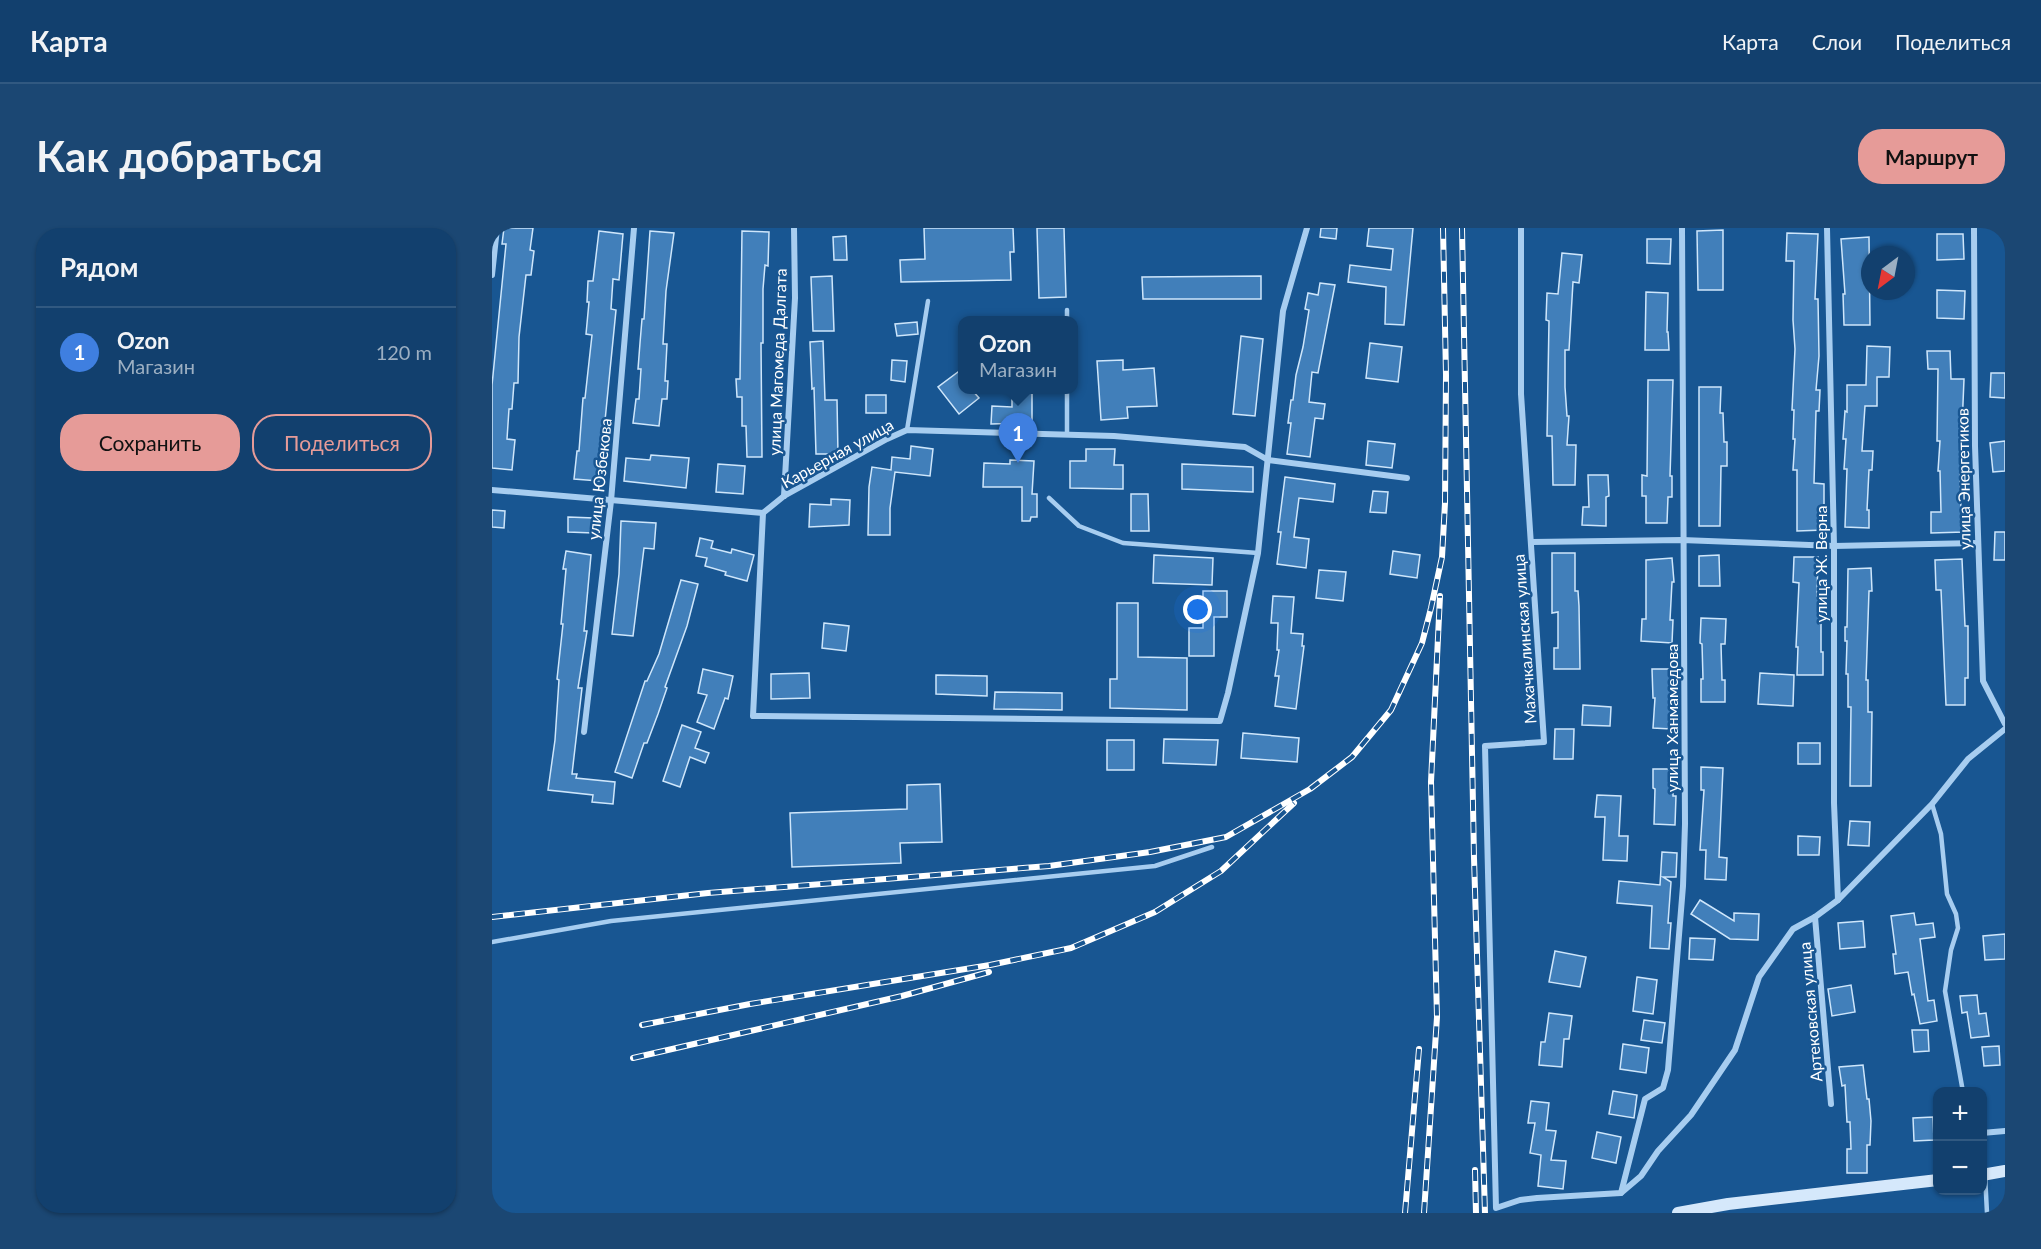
<!DOCTYPE html>
<html lang="ru">
<head>
<meta charset="utf-8">
<style>
  :root { --surface:#12406e; --page:#1b4773; --text:#f1f3f6; --muted:#9cafc2; --line:#315981; --accent:#e69b98 }
  body { margin:0; font-family:Lato,sans-serif; background:var(--page); color:var(--text) }
  .controls { position:absolute; right:18px; bottom:18px; display:grid; overflow:hidden; border-radius:12px; box-shadow:0 2px 4px #0004 }
  .controls button { width:54px; height:54px; display:grid; place-items:center; padding:0; border:0; border-bottom:2px solid var(--line); background:var(--surface); color:var(--text); font:30px sans-serif }
  .compass { position:absolute; left:1369px; top:18px; width:54px; height:54px; border-radius:50%; background:var(--surface); box-shadow:0 2px 4px #0004; rotate:212deg }
  .you { position:absolute; left:706px; top:382px; width:21px; height:21px; margin:-15px; border:4px solid #fff; border-radius:50%; background:#1a73e8; box-shadow:0 0 0 9px #1a73e833 }
  .badge { display:grid; place-items:center; width:39px; height:39px; border-radius:50%; background:var(--accent); color:#fff; font-size:20px; font-weight:700 }
  .pin { position:absolute; translate:-50% -50px; filter:drop-shadow(0 2px 3px #0008) }
  .pin::after { content:''; position:absolute; top:32px; width:21px; height:18px; background:inherit; clip-path:polygon(0 0,100% 0,50% 100%) }
  .popup { position:absolute; left:466px; top:88px; width:120px; height:78px; box-sizing:border-box; display:grid; place-content:center; border-radius:12px; background:var(--surface); filter:drop-shadow(0 2px 4px #0005); font-size:20px; white-space:nowrap; color:var(--muted) }
  .popup b { font-size:22px; color:var(--text) }
  .popup::after { content:''; position:absolute; left:50%; top:100%; margin-left:-12px; border:12px solid transparent; border-top-color:var(--surface) }
  .list { margin:0; padding:0; list-style:none }
  h2 { display:flex; justify-content:space-between; align-items:center; height:78px; margin:0; padding:0 24px; font-size:26px }
  h2 small { font-size:20px; font-weight:400; color:var(--muted) }
  .list li { display:grid; grid-template-columns:39px 1fr auto; gap:18px; align-items:center; box-sizing:border-box; height:90px; padding:0 24px; border-top:2px solid var(--line) }
  .list b { display:block; font-size:22px; white-space:nowrap }
  .list p { margin:0; font-size:20px; white-space:nowrap; color:var(--muted) }
  .list em { font-size:20px; font-style:normal; color:var(--muted) }
  .actions { display:flex; gap:12px; padding:18px 24px }
  .actions a { flex:1; padding:14px 0; border:2px solid var(--accent); border-radius:24px; text-align:center; font-size:21px; color:var(--accent) }
  .actions .main { background:var(--accent); color:#111 }
  .map { position:relative; flex:none; width:1513px; height:985px; overflow:hidden; border-radius:24px }
  header { display:flex; align-items:center; gap:36px; box-sizing:border-box; height:84px; padding:0 30px; background:var(--surface); border-bottom:2px solid var(--line) }
  header strong { font-size:28px }
  nav { display:flex; gap:33px; margin-inline-start:auto; font-size:21px }
  .intro { display:flex; align-items:center; justify-content:space-between; box-sizing:border-box; height:144px; padding:0 36px }
  h1 { margin:0; font-size:42px }
  .button { padding:15px 27px; border-radius:24px; background:var(--accent); color:#111; font-size:21px; font-weight:700 }
  main { display:flex; gap:36px; padding:0 36px }
  aside { flex:1; background:var(--surface); border-radius:24px; box-shadow:0 2px 4px #0004 }
  .map>svg:first-child { display:block }
  .building { fill:#417fba; stroke:#cee6fb; stroke-width:1.5 }
  .lines { fill:none; stroke-linecap:round; stroke-linejoin:round }
  .service { stroke:#a7cdf0; stroke-width:4.5 }
  .minor { stroke:#a7cdf0; stroke-width:6 }
  .secondary { stroke:#d5e8fb; stroke-width:12 }
  .rail-casing { stroke:#fff; stroke-width:6 }
  .rail { stroke:#185692; stroke-width:4; stroke-dasharray:11; stroke-linecap:butt }
  .labels { text-anchor:middle; dominant-baseline:central; stroke-width:5; stroke-linejoin:round; paint-order:stroke }
  .street-label { font-size:16px; fill:#fff; stroke:#185692 }
</style>
</head>
<body>
<header>
<strong>Карта</strong>
<nav><a>Карта</a><a>Слои</a><a>Поделиться</a></nav>
</header>
<div class="intro"><h1>Как добраться</h1><a class="button">Маршрут</a></div>
<main>
<aside>
<h2>Рядом<small></small></h2>
<ul class="list">
<li><span class="badge" style="background:#3f7fe0">1</span><div><b>Ozon</b><p>Магазин</p></div><em>120 m</em></li>
</ul>
<div class="actions"><a class="main">Сохранить</a><a>Поделиться</a></div>
</aside>
<div class="map">
<svg width="1513" height="985" viewBox="0 0 1513 985">
  <rect width="100%" height="100%" fill="#185692"/>
  <g class="building">
    <polygon points="12,0 41,0 38,22 42,23 39,47 34,47 27,109 26,155 22,155 20,181 17,181 15,211 23,212 20,242 0,240 0,157 14,16 10,16"/>
    <polygon points="432,0 521,0 522,24 518,24 519,52 409,54 408,32 433,31"/>
    <polygon points="545,0 572,0 574,69 547,70"/>
    <polygon points="829,0 845,0 844,11 828,9"/>
    <polygon points="877,0 921,0 912,97 893,96 894,59 856,54 858,37 899,42 901,21 875,18"/>
    <polygon points="1231,2 1231,62 1206,62 1205,3"/>
    <polygon points="107,3 131,6 127,52 121,51 119,81 124,82 107,253 82,251 85,223 87,223 91,170 93,170 100,107 94,106 97,74 95,74 96,53 101,53"/>
    <polygon points="158,3 182,5 174,63 171,116 175,116 173,153 176,153 175,171 170,171 167,198 141,195 144,171 147,171 149,141 146,141 148,115 150,91 152,91"/>
    <polygon points="250,3 277,4 276,38 273,37 271,61 271,115 269,115 270,229 255,229 254,198 250,198 250,169 245,169 244,151 248,151"/>
    <polygon points="1295,5 1326,6 1323,71 1326,71 1327,128 1324,162 1328,162 1327,183 1324,183 1322,255 1332,256 1332,302 1305,303 1305,242 1301,242 1303,211 1301,211 1302,182 1300,182 1303,121 1301,92 1302,33 1294,33"/>
    <polygon points="1445,6 1471,6 1472,31 1445,32"/>
    <polygon points="354,8 355,32 342,32 341,9"/>
    <polygon points="1377,9 1378,97 1352,97 1351,66 1353,66 1349,11"/>
    <polygon points="1155,11 1179,11 1178,36 1155,35"/>
    <polygon points="1070,25 1090,27 1087,55 1081,54 1077,122 1073,122 1073,159 1075,188 1077,188 1075,217 1084,217 1083,257 1061,257 1060,208 1055,208 1057,93 1054,92 1055,65 1066,66"/>
    <polygon points="340,48 342,103 321,103 319,49"/>
    <polygon points="769,48 769,71 651,71 650,49"/>
    <polygon points="828,55 843,57 826,145 820,144 817,174 833,176 831,191 823,190 818,229 795,226 799,195 796,195 799,172 801,172 804,147 811,119 817,82 813,81 816,65 826,67"/>
    <polygon points="1445,62 1473,63 1472,91 1445,90"/>
    <polygon points="1154,64 1176,65 1175,104 1176,104 1177,122 1153,122"/>
    <polygon points="425,94 426,106 405,108 403,96"/>
    <polygon points="749,108 771,111 763,188 741,186"/>
    <polygon points="331,113 333,172 345,172 346,226 324,226 322,160 320,161 318,114"/>
    <polygon points="878,115 910,119 906,154 874,150"/>
    <polygon points="1375,118 1398,119 1397,149 1385,149 1385,178 1373,178 1370,223 1381,223 1380,242 1377,242 1375,282 1377,282 1377,300 1353,299 1355,241 1352,241 1354,211 1351,211 1353,183 1355,184 1355,157 1374,157"/>
    <polygon points="1435,123 1458,123 1459,151 1472,151 1469,224 1474,224 1473,245 1468,245 1469,283 1471,283 1472,304 1439,305 1439,284 1449,284 1448,243 1446,243 1448,213 1445,213 1446,141 1436,141"/>
    <polygon points="400,132 415,133 413,154 399,152"/>
    <polygon points="631,132 631,142 662,140 665,178 635,179 636,190 609,192 605,133"/>
    <polygon points="466,144 471,149 471,162 480,162 487,170 467,186 446,159"/>
    <polygon points="1499,145 1513,145 1513,170 1498,169"/>
    <polygon points="1156,152 1181,152 1178,248 1180,248 1180,269 1176,269 1175,295 1154,295 1154,268 1150,268 1150,247 1155,248"/>
    <polygon points="1207,159 1229,159 1228,185 1231,185 1232,214 1235,214 1235,238 1229,238 1228,298 1207,298"/>
    <polygon points="520,163 540,164 540,195 499,196 500,178 520,179"/>
    <rect x="374" y="167" width="20" height="18"/>
    <polygon points="876,213 903,216 900,240 874,237"/>
    <polygon points="1513,213 1513,243 1501,244 1498,215"/>
    <polygon points="419,218 441,221 438,248 403,244 398,280 398,307 376,307 377,259 380,239 399,242 400,229 418,231"/>
    <polygon points="594,221 623,221 622,237 631,237 631,261 578,260 578,233 594,233"/>
    <polygon points="159,227 197,230 194,260 132,253 134,230 158,232"/>
    <polygon points="518,232 542,233 540,266 545,266 545,289 539,289 538,293 530,293 530,259 491,259 492,235 518,236"/>
    <polygon points="226,236 253,238 251,266 224,264"/>
    <polygon points="690,236 761,239 761,264 690,261"/>
    <polygon points="1096,247 1116,247 1117,268 1114,269 1114,298 1090,297 1091,279 1097,279"/>
    <polygon points="793,249 843,256 841,274 807,270 802,309 817,311 814,340 785,336 789,304 786,304"/>
    <polygon points="881,263 896,264 894,285 878,284"/>
    <polygon points="639,266 656,266 657,303 639,303"/>
    <polygon points="339,271 358,272 357,297 317,299 318,276 339,277"/>
    <polygon points="0,282 13,283 12,300 0,299"/>
    <polygon points="76,289 102,290 101,305 76,304"/>
    <polygon points="129,293 164,295 162,321 152,320 141,408 120,406 127,346"/>
    <polygon points="1503,304 1513,304 1513,332 1502,332"/>
    <polygon points="208,310 221,313 219,320 239,325 240,321 262,327 255,353 233,347 234,344 213,338 215,330 204,328"/>
    <polygon points="74,323 99,327 92,403 95,403 86,460 90,460 80,546 85,546 84,550 123,554 121,576 100,574 101,567 56,562 63,512 67,452 65,451 71,396 69,396 74,341 71,341"/>
    <polygon points="901,323 928,327 925,350 898,346"/>
    <polygon points="1060,325 1083,325 1083,363 1086,363 1087,378 1088,441 1062,441 1062,420 1066,420 1066,384 1060,385"/>
    <polygon points="662,327 721,330 720,357 661,355"/>
    <polygon points="1227,327 1228,358 1207,358 1207,328"/>
    <polygon points="1302,329 1326,329 1325,368 1328,368 1327,396 1329,396 1329,424 1331,424 1331,447 1305,447 1306,419 1304,419 1307,355 1301,354"/>
    <polygon points="1180,330 1182,354 1180,354 1178,392 1181,392 1180,415 1149,413 1150,391 1154,391 1154,332"/>
    <polygon points="1470,331 1473,398 1476,398 1476,450 1473,450 1473,477 1454,477 1449,362 1444,362 1443,332"/>
    <polygon points="1379,340 1380,363 1377,363 1374,452 1376,452 1376,484 1380,484 1379,558 1358,558 1359,479 1356,479 1356,446 1354,446 1355,413 1353,413 1353,399 1355,399 1356,341"/>
    <polygon points="827,342 854,344 851,373 824,370"/>
    <polygon points="189,352 206,356 195,398 173,459 175,460 166,486 155,515 152,515 140,550 123,544 153,453 155,453 167,426"/>
    <polygon points="711,363 735,363 735,389 722,389 722,428 697,428 697,400 711,400"/>
    <polygon points="781,368 802,369 799,405 811,406 810,418 812,418 804,481 783,478 787,448 783,448 787,422 785,422 786,395 779,395"/>
    <polygon points="625,375 646,375 646,429 695,430 695,482 618,480 618,451 625,451"/>
    <polygon points="1209,390 1234,391 1233,416 1229,416 1230,452 1233,452 1233,474 1209,474 1209,451 1211,451 1210,416 1208,415"/>
    <polygon points="332,395 357,398 354,423 330,420"/>
    <polygon points="211,441 241,448 236,471 233,470 222,501 205,494 215,467 206,465"/>
    <polygon points="1160,441 1181,441 1179,501 1161,500 1163,470 1161,470"/>
    <polygon points="317,445 318,470 279,471 279,446"/>
    <polygon points="1268,445 1302,447 1301,478 1266,476"/>
    <polygon points="444,447 495,448 495,468 444,466"/>
    <polygon points="503,464 570,465 570,482 502,481"/>
    <polygon points="1091,477 1119,479 1118,498 1090,497"/>
    <polygon points="190,497 209,504 203,520 217,525 213,535 198,529 188,559 171,553"/>
    <polygon points="1063,501 1082,501 1081,531 1062,531"/>
    <polygon points="751,505 807,510 805,534 749,530"/>
    <polygon points="672,511 726,512 724,537 671,535"/>
    <rect x="615" y="512" width="27" height="30"/>
    <rect x="1306" y="515" width="22" height="21"/>
    <polygon points="1209,539 1231,540 1227,629 1235,630 1234,652 1213,651 1214,622 1208,622 1212,562 1209,562"/>
    <polygon points="1161,541 1181,541 1181,568 1184,568 1183,597 1162,596 1163,561 1161,560"/>
    <polygon points="448,556 450,614 408,615 409,635 300,639 298,585 415,581 415,557"/>
    <polygon points="1105,567 1129,568 1127,608 1136,608 1135,633 1111,632 1113,589 1103,589"/>
    <polygon points="1358,593 1378,594 1377,618 1356,617"/>
    <polygon points="1306,608 1328,609 1327,627 1306,627"/>
    <polygon points="1170,624 1185,625 1184,649 1171,649 1179,654 1176,695 1179,695 1177,721 1158,720 1160,678 1125,675 1127,653 1168,657"/>
    <polygon points="1208,672 1242,693 1242,685 1267,686 1266,712 1238,711 1199,686"/>
    <polygon points="1422,685 1424,697 1441,695 1443,709 1428,711 1436,773 1442,772 1445,793 1428,796 1422,766 1420,767 1416,744 1403,746 1401,726 1404,726 1399,688"/>
    <polygon points="1371,693 1373,719 1348,721 1346,695"/>
    <polygon points="1513,706 1513,731 1493,732 1491,708"/>
    <polygon points="1198,710 1223,711 1221,732 1197,731"/>
    <polygon points="1063,723 1094,729 1088,759 1057,754"/>
    <polygon points="1145,749 1165,752 1161,786 1141,783"/>
    <polygon points="1359,757 1363,784 1340,788 1336,761"/>
    <polygon points="1485,767 1487,786 1494,785 1497,808 1479,810 1475,784 1470,785 1468,768"/>
    <polygon points="1057,785 1080,788 1077,811 1072,811 1070,839 1047,837 1049,814 1053,814"/>
    <polygon points="1152,792 1173,795 1170,815 1149,812"/>
    <polygon points="1420,802 1436,802 1437,823 1422,824"/>
    <polygon points="1131,816 1157,820 1154,845 1128,841"/>
    <polygon points="1507,818 1508,837 1492,838 1490,819"/>
    <polygon points="1371,837 1375,871 1377,871 1379,893 1378,917 1375,917 1375,945 1355,945 1355,921 1359,921 1358,894 1355,894 1353,857 1350,858 1347,839"/>
    <polygon points="1121,863 1145,867 1142,890 1117,886"/>
    <polygon points="1039,873 1057,875 1054,902 1064,903 1059,932 1074,933 1071,961 1046,958 1049,927 1038,925 1043,895 1036,895"/>
    <polygon points="1441,889 1442,912 1422,913 1421,890"/>
    <polygon points="1105,904 1129,909 1124,935 1100,930"/>
  </g>
  <g class="lines">
    <g class="service">
      <polyline points="575,92 575,82"/>
      <polyline points="415,202 436,73"/>
      <polyline points="575,206 575,162"/>
      <polyline points="557,270 587,298 631,315 766,325"/>
      <polyline points="1440,576 1449,606 1455,666 1464,686 1466,700 1459,722 1453,763 1471,864"/>
      <polyline points="0,714 119,693 663,638 720,619"/>
      <polyline points="1490,937 1493,946 1495,985"/>
    </g>
    <g class="minor">
      <polyline points="1029,0 1029,166 1052,514 993,518 1004,980 1028,972 1045,970 1129,965 1149,948 1166,923 1199,887 1243,822 1267,749 1301,701 1323,689 1346,672 1440,576 1476,531 1513,501"/>
      <polyline points="1335,0 1342,318 1342,575 1346,672"/>
      <polyline points="1482,0 1483,218 1491,453 1513,496"/>
      <polyline points="0,47 5,0"/>
      <polyline points="0,262 271,285 292,268 395,211 415,202 622,208 753,219 776,232 915,250"/>
      <polyline points="292,268 303,70 302,0"/>
      <polyline points="271,285 261,488 728,493 736,465 766,325 791,83 815,0"/>
      <polyline points="1040,314 1190,312 1342,318 1485,315"/>
      <polyline points="92,504 119,273 142,0"/>
      <polyline points="1323,689 1339,876"/>
      <polyline points="1490,905 1513,903"/>
      <polyline points="1129,965 1153,871 1171,860 1176,842 1191,658 1193,596 1190,0"/>
    </g>
    <g class="secondary">
      <polyline points="1490,947 1513,943"/>
      <polyline points="1186,985 1236,976 1446,952"/>
    </g>
    <g class="rail-casing">
      <g id="rail">
        <polyline points="970,0 982,630 993,985"/>
        <polyline points="0,689 216,665 557,638 658,624 734,609 818,561 860,529 899,482 930,415 939,380 950,329 953,275 954,147 951,0"/>
        <polyline points="150,797 258,776 498,737 579,720 663,684 729,643 802,575"/>
        <polyline points="141,830 410,768 497,744"/>
        <polyline points="983,942 984,985"/>
        <polyline points="913,985 927,821"/>
        <polyline points="932,985 945,789 939,554 948,368"/>
      </g>
    </g>
    <use href="#rail" class="rail"/>
  </g>
  <g class="labels">
    <g class="street-label">
      <text transform="translate(285 134) rotate(-88)">улица Магомеда Далгата</text>
      <text transform="translate(345 225) rotate(-29)">Карьерная улица</text>
      <text transform="translate(107 251) rotate(-84)">улица Юзбекова</text>
      <text transform="translate(1471 251) rotate(-91)">улица Энергетиков</text>
      <text transform="translate(1328 336) rotate(-90)">улица Ж. Верна</text>
      <text transform="translate(1032 411) rotate(-94)">Махачкалинская улица</text>
      <text transform="translate(1179 490) rotate(-90)">улица Ханмамедова</text>
      <text transform="translate(1318 784) rotate(-95)">Артековская улица</text>
    </g>
  </g>
</svg>
<div class="controls">
<button>+</button>
<button>−</button>
</div>
<svg class="compass" viewBox="-18 -18 36 36"><path d="M0-13l5 13h-10z" fill="#e53935"/><path d="M0 13l5-13h-10z" fill="#9cafc2"/></svg>
<div class="you"></div>
<div class="pin badge" style="left:526px;top:235px;background:#3f7fe0">1</div>
<div class="popup"><b>Ozon</b>Магазин</div>
</div>
</main>
</body>
</html>
